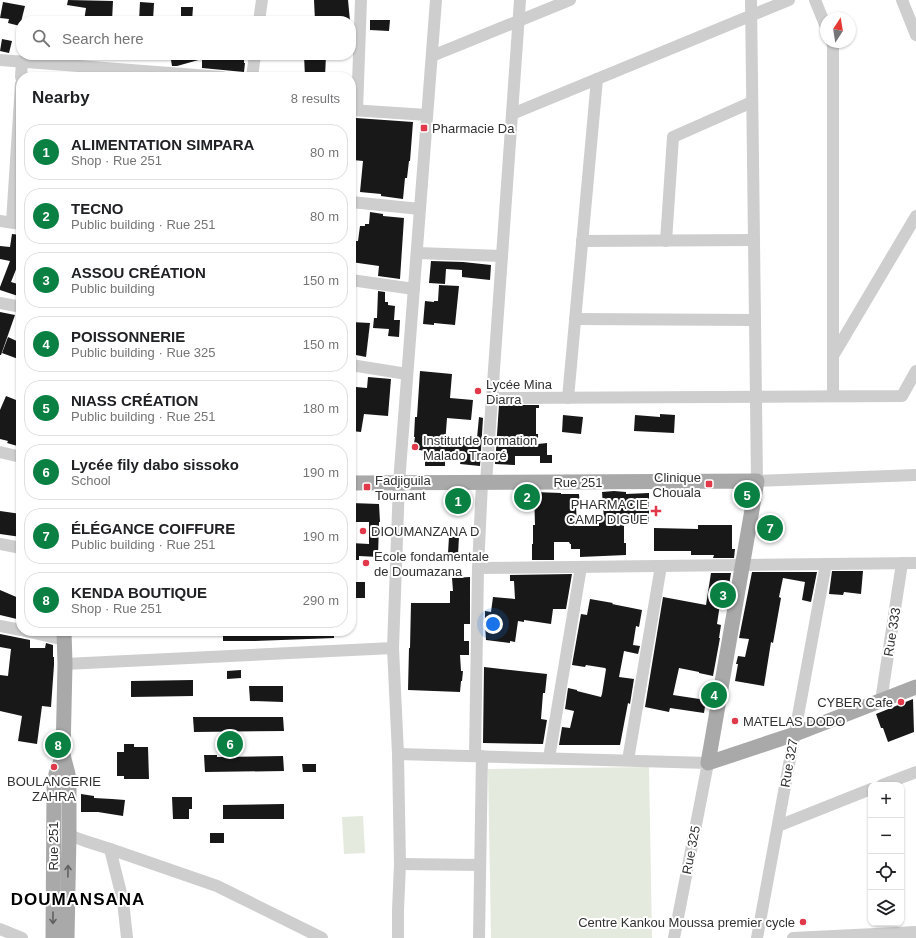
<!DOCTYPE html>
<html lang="en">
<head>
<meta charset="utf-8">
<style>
  :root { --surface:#fff; --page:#f6f6f6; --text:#202124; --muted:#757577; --line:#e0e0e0; --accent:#0b8043 }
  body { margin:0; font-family:Helvetica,sans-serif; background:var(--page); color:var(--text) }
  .controls { position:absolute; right:12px; bottom:12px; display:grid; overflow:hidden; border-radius:8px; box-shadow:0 1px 3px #0004 }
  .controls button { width:36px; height:36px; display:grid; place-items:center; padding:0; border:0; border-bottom:1px solid var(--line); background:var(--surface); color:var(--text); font:20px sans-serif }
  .compass { position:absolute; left:820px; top:12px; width:36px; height:36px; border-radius:50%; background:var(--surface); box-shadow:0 1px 3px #0004; rotate:12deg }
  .you { position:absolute; left:493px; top:624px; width:14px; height:14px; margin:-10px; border:3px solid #fff; border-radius:50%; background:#1a73e8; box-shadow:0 0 0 6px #1a73e833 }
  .badge { display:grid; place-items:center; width:26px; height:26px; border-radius:50%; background:var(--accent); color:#fff; font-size:13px; font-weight:700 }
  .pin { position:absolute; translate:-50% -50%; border:2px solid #fff; box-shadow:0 1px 4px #0006 }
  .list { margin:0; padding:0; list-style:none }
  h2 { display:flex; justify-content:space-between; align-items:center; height:52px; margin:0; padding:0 16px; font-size:17px }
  h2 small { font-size:13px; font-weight:400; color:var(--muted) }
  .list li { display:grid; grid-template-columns:26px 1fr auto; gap:12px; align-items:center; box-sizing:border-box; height:56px; margin:0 8px 8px; padding:0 8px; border:1px solid var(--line); border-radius:16px }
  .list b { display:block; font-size:15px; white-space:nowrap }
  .list p { margin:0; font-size:13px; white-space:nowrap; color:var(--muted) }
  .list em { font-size:13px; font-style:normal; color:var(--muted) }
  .icon { flex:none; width:22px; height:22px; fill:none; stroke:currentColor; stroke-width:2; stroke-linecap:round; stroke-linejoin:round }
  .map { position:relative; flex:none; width:916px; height:938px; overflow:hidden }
  .search { position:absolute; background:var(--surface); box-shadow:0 1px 3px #0004; left:16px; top:16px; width:340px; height:44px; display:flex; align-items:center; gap:10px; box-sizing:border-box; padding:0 14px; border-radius:16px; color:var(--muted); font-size:15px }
  .panel { position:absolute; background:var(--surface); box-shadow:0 1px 3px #0004; left:16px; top:72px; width:340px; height:564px; border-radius:16px }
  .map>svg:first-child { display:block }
  .green { fill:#e4eadd }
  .building { fill:#181818 }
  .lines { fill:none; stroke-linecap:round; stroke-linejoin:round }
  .minor { stroke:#cecece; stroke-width:12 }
  .major { stroke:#a9a9a9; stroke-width:15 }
  .oneway { stroke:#616161 }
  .poi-dot { fill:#e13949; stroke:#fff; stroke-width:1.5 }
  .labels { text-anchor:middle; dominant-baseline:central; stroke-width:4; stroke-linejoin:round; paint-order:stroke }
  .poi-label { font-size:13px; fill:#313131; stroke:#fff; text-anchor:start }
  .street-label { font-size:13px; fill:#313131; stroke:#fff }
  .district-label { font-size:17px; font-weight:bold; letter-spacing:1px; fill:#000; stroke:#fff }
</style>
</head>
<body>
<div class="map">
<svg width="916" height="938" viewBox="0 0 916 938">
  <rect width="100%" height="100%" fill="#fff"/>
  <g class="green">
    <polygon points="649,767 652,938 491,938 488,769"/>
    <polygon points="363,816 365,853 344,854 342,817"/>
  </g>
  <g class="building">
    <polygon points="68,0 113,1 112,21 84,21 86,8 67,5"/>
    <polygon points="314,0 348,0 350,21 315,21"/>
    <polygon points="3,2 25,6 20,26 8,23 9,19 0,18"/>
    <polygon points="140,2 154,3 153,21 139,21"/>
    <polygon points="181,7 193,7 192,21 181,21"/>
    <polygon points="370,20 390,20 389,31 370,30"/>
    <polygon points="2,39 12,41 9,53 0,51"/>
    <polygon points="188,55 244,55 244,63 245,63 244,72 202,68 202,59 177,66 172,66 171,60"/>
    <polygon points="304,55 326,55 325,77 305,77"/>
    <polygon points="356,118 413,122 410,161 409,161 407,178 405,178 403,199 381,196 381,194 360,192 363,161 353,160"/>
    <polygon points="370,212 383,214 383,216 404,218 400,279 378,276 379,266 351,262 351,241 358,241 360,226 365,226 365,224 369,224"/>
    <polygon points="12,234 21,235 21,266 18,265 17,267 11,282 21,285 21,297 0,290 0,287 10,261 0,259 0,246 10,247"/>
    <polygon points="431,261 463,262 491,265 490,280 462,277 462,270 446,269 445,284 429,283"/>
    <polygon points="439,285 459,286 455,325 434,323 434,325 423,324 425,301 434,302 434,301 438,301"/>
    <polygon points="378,291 385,292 385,302 388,302 388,305 395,306 394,320 400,320 399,337 388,336 389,329 373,328 374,318 377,318"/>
    <polygon points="0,312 15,315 1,355 0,355"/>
    <polygon points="351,322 370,323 366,357 351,354"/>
    <polygon points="8,337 21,343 21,360 2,353"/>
    <polygon points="420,371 452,374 450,398 473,400 471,420 447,418 445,444 463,446 463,437 477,438 479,417 483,418 480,466 460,464 462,455 445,453 445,466 425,466 425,451 413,449 415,437 414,437 415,417 417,417"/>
    <polygon points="368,377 391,379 388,416 364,414 361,432 351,431 356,387 367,388"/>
    <polygon points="6,396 21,402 21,447 7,443 8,441 0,439 0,410"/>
    <polygon points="499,405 539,405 539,408 536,408 536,434 538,434 538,444 547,443 547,455 552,455 552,463 540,463 540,456 515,456 515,465 495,464"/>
    <polygon points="660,414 675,415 674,433 634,431 635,415 660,417"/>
    <polygon points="563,415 583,417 581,434 562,432"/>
    <polygon points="614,491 626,492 626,494 649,493 649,522 624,522 624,543 626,543 626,555 580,557 580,549 571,549 571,544 570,544 569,542 554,542 554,560 532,560 532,544 533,544 533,525 535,525 534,492 561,493 561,494 579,494 580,506 576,506 577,526 599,526 599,519 604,519 602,492"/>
    <polygon points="351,503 379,504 380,522 379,522 378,557 359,556 359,560 351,560 351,543 369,544 369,522 351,522"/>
    <polygon points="0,511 21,514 21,537 0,534"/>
    <polygon points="698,525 732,525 732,549 735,549 734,558 713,558 714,555 691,555 691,551 654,551 654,528 698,529"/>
    <polygon points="449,537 459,537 458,554 448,553"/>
    <polygon points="832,571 863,571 861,594 844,592 843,595 829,594"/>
    <polygon points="752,572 817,572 811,602 802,600 805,582 783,578 779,597 781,598 773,643 771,642 764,686 735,681 738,664 736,664 738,656 745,657 749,639 739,638"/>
    <polygon points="711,573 731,573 726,604 720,604 717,624 721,625 719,638 720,638 713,676 699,673 699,672 679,668 673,695 706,700 704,713 670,708 669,712 645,707 663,597 706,605"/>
    <polygon points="572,574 566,609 553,609 551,624 524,620 524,622 518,621 515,642 510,641 510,643 486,640 485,624 485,611 491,612 493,597 515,599 514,581 510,581 510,575"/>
    <polygon points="470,577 470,624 464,624 464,641 469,641 469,655 460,655 461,671 463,671 462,681 461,681 460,692 408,690 409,648 410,648 411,603 450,603 450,591 453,591 452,578"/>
    <rect x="351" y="582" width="14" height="16"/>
    <polygon points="0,590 21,599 21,620 0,615"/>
    <polygon points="590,599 613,603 612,604 642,610 639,627 636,626 633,645 640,646 638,654 624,651 619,677 634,679 630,704 628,703 620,745 559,745 562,727 570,728 574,711 565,709 568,688 577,690 577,691 601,697 602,694 606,669 605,668 586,665 585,667 572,665 581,614 587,615"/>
    <polygon points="255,631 334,631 334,638 255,641 223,641 223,633 255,632"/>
    <polygon points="0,634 30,640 30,648 45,648 46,643 53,645 53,657 54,657 54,665 51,707 42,706 37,744 18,741 22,716 0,711 0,675 8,676 11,649 0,647"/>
    <polygon points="484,667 547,674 545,693 543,693 541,719 547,720 543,744 483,743"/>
    <polygon points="241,670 241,678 227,679 227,671"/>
    <polygon points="193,680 193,696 131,697 131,681"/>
    <polygon points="249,686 283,686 283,702 250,701"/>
    <polygon points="913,699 914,732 888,742 883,728 881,728 876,714"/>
    <polygon points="193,717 283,717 284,731 194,732"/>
    <polygon points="124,744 134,744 134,747 148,747 149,779 124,779 124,776 117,776 117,752 124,752"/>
    <polygon points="204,755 217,755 217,757 283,756 284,771 205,772"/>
    <polygon points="302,764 316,764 316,772 303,772"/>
    <polygon points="81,794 94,796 94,798 112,799 125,800 123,816 98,812 81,812"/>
    <polygon points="172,797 192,797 192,809 189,809 189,819 173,819"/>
    <polygon points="284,804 284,819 223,819 223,805"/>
    <rect x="210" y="833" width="14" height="10"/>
  </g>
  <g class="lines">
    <g class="minor">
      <polyline points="751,0 757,481 916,475"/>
      <polyline points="815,0 826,27"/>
      <polyline points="902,0 916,35"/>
      <polyline points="259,21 262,0"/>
      <polyline points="832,42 833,46 833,396"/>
      <polyline points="432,56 570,0"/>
      <polyline points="0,60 222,77"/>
      <polyline points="21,77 22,62"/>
      <polyline points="252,77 255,55"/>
      <polyline points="351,110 427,115"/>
      <polyline points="357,110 361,0"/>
      <polyline points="512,114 789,0"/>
      <polyline points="351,202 420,209"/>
      <polyline points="0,221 21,224"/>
      <polyline points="12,222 21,84"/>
      <polyline points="582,241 754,240"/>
      <polyline points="666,241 673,137 752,102"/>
      <polyline points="417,253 502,256"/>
      <polyline points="351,280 414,289"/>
      <polyline points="0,303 21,307"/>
      <polyline points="575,319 755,320"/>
      <polyline points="833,356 916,216"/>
      <polyline points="351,365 407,374"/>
      <polyline points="492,398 902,396 916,371"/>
      <polyline points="568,398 597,79"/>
      <polyline points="0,452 21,457"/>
      <polyline points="486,483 520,0"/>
      <polyline points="0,544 21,548"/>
      <polyline points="478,568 916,563"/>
      <polyline points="0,626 21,630"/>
      <polyline points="25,631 65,640"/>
      <polyline points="65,664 393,648"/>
      <polyline points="881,701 902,563"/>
      <polyline points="398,754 708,763 674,938"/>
      <polyline points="475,756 478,568 482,483"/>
      <polyline points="549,758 581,567"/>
      <polyline points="628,760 661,566"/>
      <polyline points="882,785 916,772"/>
      <polyline points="778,826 871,789"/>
      <polyline points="69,835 85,841 110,849 123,901 127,938"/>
      <polyline points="110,849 217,886 322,938"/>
      <polyline points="400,864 480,865"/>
      <polyline points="0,929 22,938"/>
      <polyline points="398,938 398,910 400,864 398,754 393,648 399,483 436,0"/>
      <polyline points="479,938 482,756"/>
      <polyline points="757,938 826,564"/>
      <polyline points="793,938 916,932"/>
    </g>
    <g class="major">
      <polyline points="351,483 757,481 708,763 795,734 916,687"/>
      <polyline points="64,631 65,664 63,755 68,774 69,787 69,835 67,938"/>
      <polyline points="53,938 54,788 56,774 63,755"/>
    </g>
  </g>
  <defs><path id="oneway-shaft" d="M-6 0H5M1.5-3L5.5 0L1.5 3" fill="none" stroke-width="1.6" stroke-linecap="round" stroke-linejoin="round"/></defs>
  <g class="oneway">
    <use href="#oneway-shaft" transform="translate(68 871) rotate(-89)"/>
    <use href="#oneway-shaft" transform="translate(53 918) rotate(90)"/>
  </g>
  <g class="poi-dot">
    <rect x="420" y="124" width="8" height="8" rx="2"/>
    <circle cx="478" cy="391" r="4"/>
    <circle cx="415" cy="447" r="4"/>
    <rect x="705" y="480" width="8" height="8" rx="2"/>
    <rect x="363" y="483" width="8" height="8" rx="2"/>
    <path d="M654 505h4v4h4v4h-4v4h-4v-4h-4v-4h4z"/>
    <circle cx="363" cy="531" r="4"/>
    <circle cx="366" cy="563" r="4"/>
    <circle cx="901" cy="702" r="4"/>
    <circle cx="735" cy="721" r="4"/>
    <circle cx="54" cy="767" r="4"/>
    <circle cx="803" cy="922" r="4"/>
  </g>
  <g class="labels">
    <g class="poi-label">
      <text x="432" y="128">Pharmacie Da</text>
      <text x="486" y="384">Lycée Mina<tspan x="486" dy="15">Diarra</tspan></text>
      <text x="423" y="440">Institut de formation<tspan x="423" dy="15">Malado Traoré</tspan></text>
      <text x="701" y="477" text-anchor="end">Clinique<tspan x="701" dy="15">Chouala</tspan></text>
      <text x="375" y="480">Fadjiguila<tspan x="375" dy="15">Tournant</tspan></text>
      <text x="648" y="504" text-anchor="end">PHARMACIE<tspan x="648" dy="15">CAMP DIGUE</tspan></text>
      <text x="371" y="531">DIOUMANZANA D</text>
      <text x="374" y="556">Ecole fondamentale<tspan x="374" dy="15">de Doumazana</tspan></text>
      <text x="893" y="702" text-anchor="end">CYBER Cafe</text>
      <text x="743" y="721">MATELAS DODO</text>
      <text x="54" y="781" text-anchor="middle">BOULANGERIE<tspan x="54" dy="15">ZAHRA</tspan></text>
      <text x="795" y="922" text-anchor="end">Centre Kankou Moussa premier cycle</text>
    </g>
    <g class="street-label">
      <text x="578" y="482">Rue 251</text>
      <text transform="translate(892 632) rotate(-81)">Rue 333</text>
      <text transform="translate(789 763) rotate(-80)">Rue 327</text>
      <text transform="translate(53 846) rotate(-90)">Rue 251</text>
      <text transform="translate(691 850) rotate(-79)">Rue 325</text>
    </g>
    <g class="district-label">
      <text x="78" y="899">DOUMANSANA</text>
    </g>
  </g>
</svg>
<div class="controls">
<button>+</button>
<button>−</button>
<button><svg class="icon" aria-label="locate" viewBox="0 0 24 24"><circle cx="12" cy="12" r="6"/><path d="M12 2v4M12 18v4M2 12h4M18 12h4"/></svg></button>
<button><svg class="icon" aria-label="layers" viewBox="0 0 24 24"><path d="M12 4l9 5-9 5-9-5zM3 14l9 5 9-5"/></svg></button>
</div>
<svg class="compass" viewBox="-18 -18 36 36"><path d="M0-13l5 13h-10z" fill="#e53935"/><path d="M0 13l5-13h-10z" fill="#757577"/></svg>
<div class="you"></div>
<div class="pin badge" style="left:458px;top:501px">1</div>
<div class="pin badge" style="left:527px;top:497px">2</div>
<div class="pin badge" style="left:723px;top:595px">3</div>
<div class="pin badge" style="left:714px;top:695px">4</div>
<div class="pin badge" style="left:747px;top:495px">5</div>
<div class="pin badge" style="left:230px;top:744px">6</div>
<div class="pin badge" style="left:770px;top:528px">7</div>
<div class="pin badge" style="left:58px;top:745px">8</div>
<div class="search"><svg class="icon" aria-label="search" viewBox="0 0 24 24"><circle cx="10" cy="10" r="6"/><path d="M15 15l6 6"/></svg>Search here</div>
<section class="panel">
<h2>Nearby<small>8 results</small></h2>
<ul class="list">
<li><span class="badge">1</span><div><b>ALIMENTATION SIMPARA</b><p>Shop · Rue 251</p></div><em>80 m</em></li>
<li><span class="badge">2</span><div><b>TECNO</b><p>Public building · Rue 251</p></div><em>80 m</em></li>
<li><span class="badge">3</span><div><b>ASSOU CRÉATION</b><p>Public building</p></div><em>150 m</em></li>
<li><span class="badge">4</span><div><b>POISSONNERIE</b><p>Public building · Rue 325</p></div><em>150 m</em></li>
<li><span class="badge">5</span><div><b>NIASS CRÉATION</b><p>Public building · Rue 251</p></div><em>180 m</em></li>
<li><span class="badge">6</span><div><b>Lycée fily dabo sissoko</b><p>School</p></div><em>190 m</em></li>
<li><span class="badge">7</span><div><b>ÉLÉGANCE COIFFURE</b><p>Public building · Rue 251</p></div><em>190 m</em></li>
<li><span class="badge">8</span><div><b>KENDA BOUTIQUE</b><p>Shop · Rue 251</p></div><em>290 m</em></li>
</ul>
</section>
</div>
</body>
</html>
